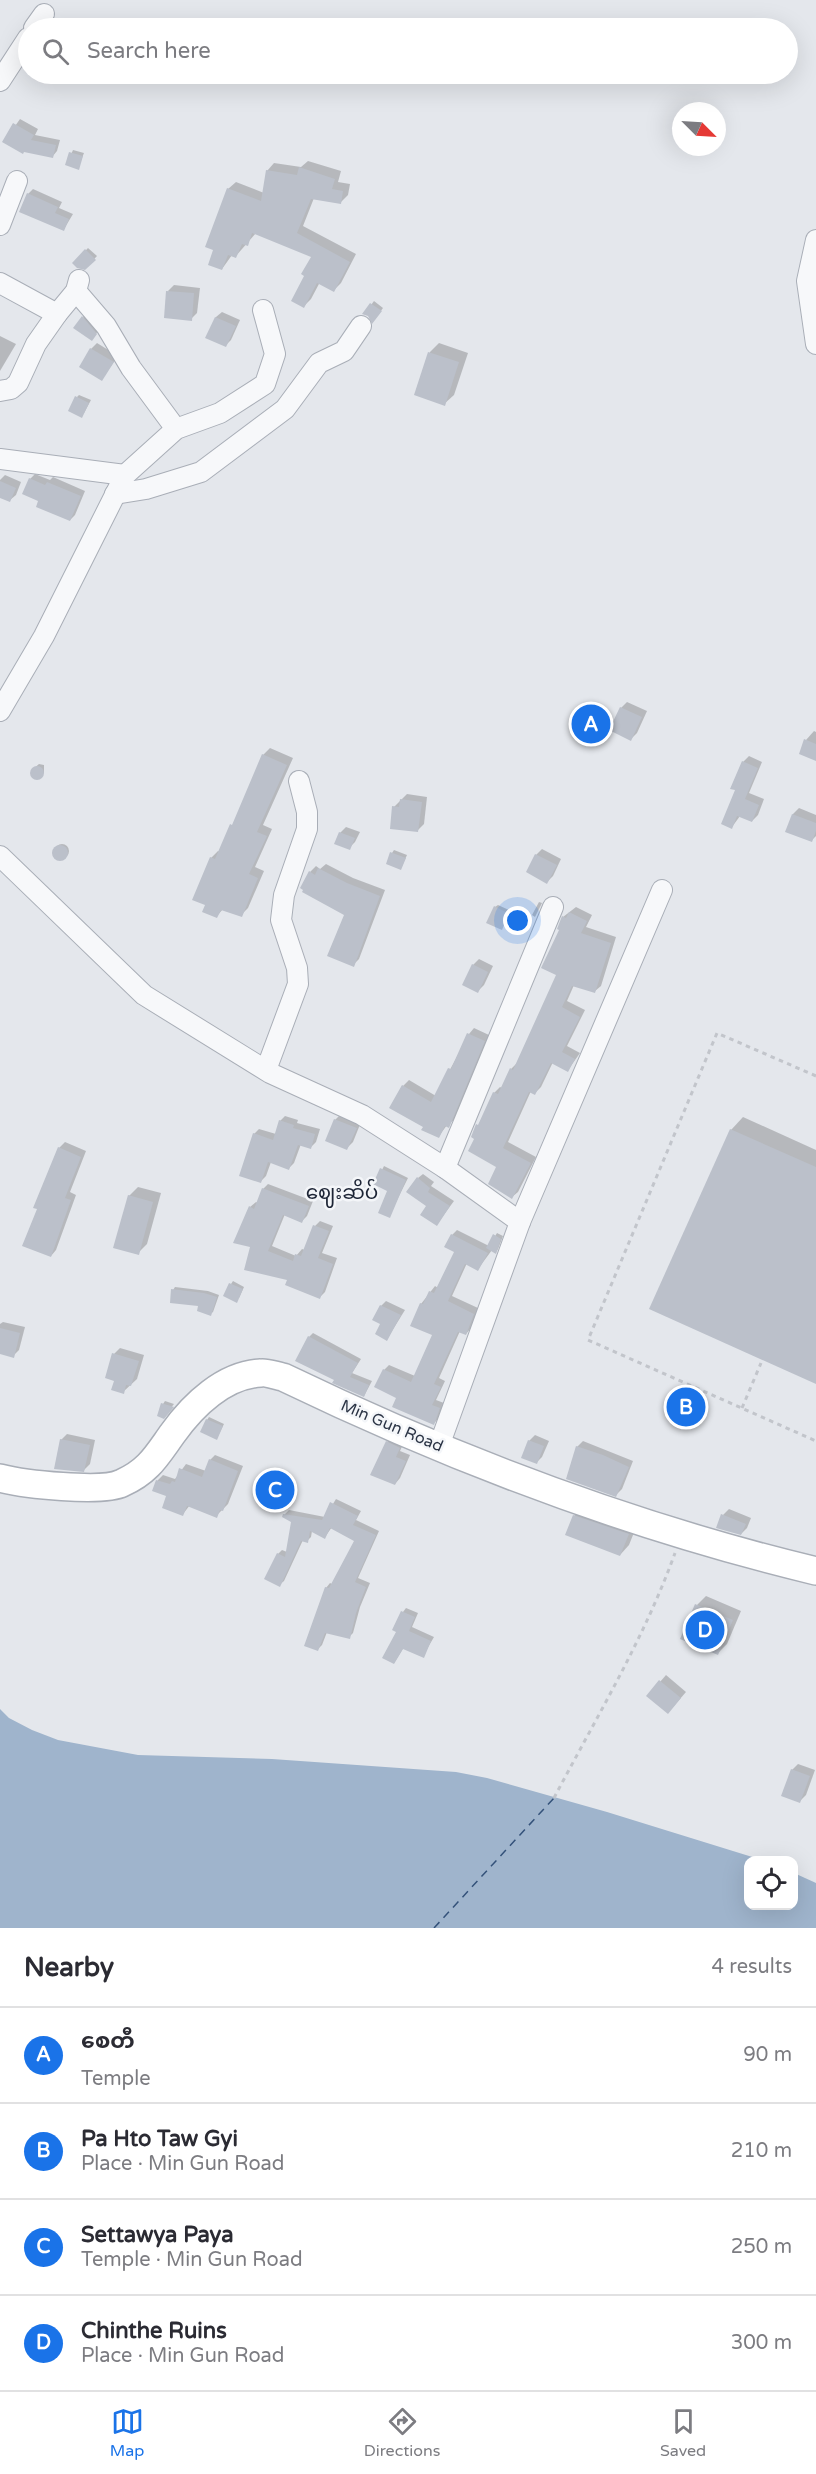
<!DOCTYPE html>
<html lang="en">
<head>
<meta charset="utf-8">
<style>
  :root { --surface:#fff; --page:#f2f2f3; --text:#2b2b33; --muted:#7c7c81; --line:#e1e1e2; --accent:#1a73e8 }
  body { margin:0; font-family:"Varela Round","Noto Sans Myanmar",sans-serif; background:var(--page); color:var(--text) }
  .controls { position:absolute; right:18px; bottom:18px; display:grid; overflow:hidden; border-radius:12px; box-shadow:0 6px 24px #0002 }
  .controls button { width:54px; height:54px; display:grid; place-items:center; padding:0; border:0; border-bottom:2px solid var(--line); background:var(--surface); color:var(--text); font:30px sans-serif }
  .compass { position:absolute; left:672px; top:102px; width:54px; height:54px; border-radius:50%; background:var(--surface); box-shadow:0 6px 24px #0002; rotate:114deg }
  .you { position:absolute; left:518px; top:921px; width:21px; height:21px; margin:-15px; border:4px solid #fff; border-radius:50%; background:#1a73e8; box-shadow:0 0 0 9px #1a73e833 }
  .badge { display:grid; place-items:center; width:39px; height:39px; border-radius:50%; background:var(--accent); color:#fff; font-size:20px; font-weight:700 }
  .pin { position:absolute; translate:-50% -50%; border:3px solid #fff; box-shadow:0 2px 6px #0006 }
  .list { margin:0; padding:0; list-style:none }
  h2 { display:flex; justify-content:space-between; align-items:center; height:78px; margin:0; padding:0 24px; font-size:26px }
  h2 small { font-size:20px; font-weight:400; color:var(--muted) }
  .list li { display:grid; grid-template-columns:39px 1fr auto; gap:18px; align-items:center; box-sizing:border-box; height:96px; padding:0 24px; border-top:2px solid var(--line) }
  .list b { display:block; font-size:22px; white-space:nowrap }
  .list p { margin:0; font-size:20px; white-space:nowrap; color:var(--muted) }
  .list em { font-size:20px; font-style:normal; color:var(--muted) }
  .icon { flex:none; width:33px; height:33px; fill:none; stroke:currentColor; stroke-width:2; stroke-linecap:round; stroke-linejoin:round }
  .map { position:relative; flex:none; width:816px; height:1928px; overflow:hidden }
  .search { position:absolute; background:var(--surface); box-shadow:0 6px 24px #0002; left:18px; right:18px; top:18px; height:66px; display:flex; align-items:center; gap:15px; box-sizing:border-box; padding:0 21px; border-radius:33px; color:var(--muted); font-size:22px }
  .sheet { height:462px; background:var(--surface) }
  nav { display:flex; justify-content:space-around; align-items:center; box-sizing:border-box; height:84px; border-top:2px solid var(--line); background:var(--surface); font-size:16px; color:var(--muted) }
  nav a { display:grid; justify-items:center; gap:3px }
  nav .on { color:var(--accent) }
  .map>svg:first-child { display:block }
  .water { fill:#9fb4cc }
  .shadow { fill:#0003 }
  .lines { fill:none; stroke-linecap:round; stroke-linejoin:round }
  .ferry { stroke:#34527a; stroke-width:1.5; stroke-dasharray:8 6; stroke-linecap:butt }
  .building { fill:#bbc0ca }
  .street-casing { stroke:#a9aeb7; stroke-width:22 }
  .secondary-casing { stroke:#a9aeb7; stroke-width:30 }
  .path { stroke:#c2c5cb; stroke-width:3; stroke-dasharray:4.5 4.5; stroke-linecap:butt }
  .street { stroke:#f7f8fa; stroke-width:20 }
  .secondary { stroke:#fff; stroke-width:27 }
  .labels { text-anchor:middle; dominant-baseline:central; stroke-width:5; stroke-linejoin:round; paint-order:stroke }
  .street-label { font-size:16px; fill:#2b3445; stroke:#f4f6f9 }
  .quarter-label { font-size:20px; fill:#1d2536; stroke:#f4f6f9 }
</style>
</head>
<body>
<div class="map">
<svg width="816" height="1928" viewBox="0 0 816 1928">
  <rect width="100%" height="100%" fill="#e4e7ec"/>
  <polygon class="water" points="0,1709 9,1718 32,1730 58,1740 138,1755 272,1759 456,1772 487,1778 607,1812 762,1860 748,1860 748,1906 794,1906 794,1873 816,1883 816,1928 0,1928"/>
  <g class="shadow">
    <polygon points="20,119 38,129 35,135 60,140 57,151 52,157 4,142"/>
    <polygon points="73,150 84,153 78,168 67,164"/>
    <polygon points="308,161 341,171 338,182 350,184 348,195 340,203 314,198 303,226 356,254 341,283 334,290 320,282 311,299 304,306 307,275 313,256 256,233 235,257 232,255 222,269 228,189 236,182 264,193 267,171 274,163 301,167"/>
    <polygon points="33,189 62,202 59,208 73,214 64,229 28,194"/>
    <polygon points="88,248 97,256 85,269 74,263"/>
    <polygon points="174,285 200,288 197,313 191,319 168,291"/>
    <polygon points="374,301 383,308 375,319 365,313"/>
    <polygon points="88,311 102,327 91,339 83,317"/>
    <polygon points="222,312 240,320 231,340 226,345 207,337 216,317"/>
    <polygon points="0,336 16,344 0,371"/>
    <polygon points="97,343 118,356 102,379 91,349"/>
    <polygon points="439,343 468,353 454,395 444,404 416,394 430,352"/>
    <polygon points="79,395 91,400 84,413 77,397"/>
    <polygon points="35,474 50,480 53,477 85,491 75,515 70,520 40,500 30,479"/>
    <polygon points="5,475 21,482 16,495 10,500 0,496 0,480"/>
    <polygon points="627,702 647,711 637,733 631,739 621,708"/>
    <polygon points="814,731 816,732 816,759 806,740"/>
    <polygon points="270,748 293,758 263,825 272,829 255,867 264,871 248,908 241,915 223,909 217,916 207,904 211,858 218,851 220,852 236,821 263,755"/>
    <polygon points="749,756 762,762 749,793 764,799 758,815 752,821 740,816 732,827 743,762"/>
    <polygon points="39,764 44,765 44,773 35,777 32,776 33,769"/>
    <polygon points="407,794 427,797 424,824 418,830 394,807"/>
    <polygon points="799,808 816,815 816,836 812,840 787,831 793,814"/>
    <polygon points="346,827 360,832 355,842 349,848 340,833"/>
    <circle cx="62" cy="851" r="7"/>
    <polygon points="542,849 561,859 553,876 547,882 536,855"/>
    <polygon points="394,850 407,855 401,868 392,853"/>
    <polygon points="326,864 353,878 385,890 359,959 353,965 346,914 310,872 316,866 320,869"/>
    <polygon points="539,902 542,903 535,917 532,915"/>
    <polygon points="498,905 511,911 504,925 495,907"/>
    <polygon points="576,907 592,915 586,927 616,937 601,986 595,991 574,985 567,1001 585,1010 567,1046 580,1053 568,1070 553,1062 541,1087 535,1093 531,1091 508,1142 536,1157 518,1192 512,1197 498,1166 477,1138 473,1137 494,1093 500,1087 502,1088 511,1069 518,1062 558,974 563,917"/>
    <polygon points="479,959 493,966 484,985 478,991 473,965"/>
    <polygon points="474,1028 489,1035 454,1120 447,1125 439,1136 425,1126 403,1086 409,1080 436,1096 469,1034"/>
    <polygon points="341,1114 361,1122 353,1142 347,1148 335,1120"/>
    <polygon points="285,1116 298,1120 297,1123 320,1129 316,1142 311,1147 301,1144 294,1163 289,1168 271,1162 266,1176 261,1181 254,1134 259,1129 276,1134 280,1121"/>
    <polygon points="743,1117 816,1150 816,1382 731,1130"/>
    <polygon points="65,1142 86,1151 70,1192 76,1195 56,1250 51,1256 59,1148"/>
    <polygon points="384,1166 408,1178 389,1216 389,1190 375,1184"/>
    <polygon points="423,1174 434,1182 431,1186 454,1201 437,1224 418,1178"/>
    <polygon points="268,1184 313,1201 307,1216 302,1221 285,1214 272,1246 296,1256 302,1249 305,1250 315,1226 320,1221 333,1226 322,1253 337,1258 325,1292 320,1297 289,1278 252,1246 250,1207 256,1202 258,1203 263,1189"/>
    <polygon points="138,1187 161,1193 147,1244 138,1253 129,1196"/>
    <polygon points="457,1230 489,1246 497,1233 503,1236 498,1249 496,1252 492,1250 478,1269 467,1263 452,1296 478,1308 471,1328 466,1334 460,1331 439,1378 445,1381 436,1400 444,1403 439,1418 434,1423 398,1397 384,1370 389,1365 415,1376 434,1335 421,1304 435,1286 438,1288 456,1251 452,1235"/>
    <polygon points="233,1281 244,1287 239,1298 231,1284"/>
    <polygon points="175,1287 208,1291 219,1295 213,1312 210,1314 200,1305 173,1290"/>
    <polygon points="386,1301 405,1310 387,1339 382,1323 381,1306"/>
    <polygon points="3,1322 25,1327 19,1350 13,1356 0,1353 0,1324"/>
    <polygon points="313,1333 361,1359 352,1373 372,1381 364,1396 336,1380 309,1337"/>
    <polygon points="120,1348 144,1355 137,1379 123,1392 115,1380 114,1354"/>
    <polygon points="165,1401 174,1404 166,1414 163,1404"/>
    <polygon points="209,1417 224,1424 217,1438 207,1420"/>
    <polygon points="67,1434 95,1440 90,1464 84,1470 61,1440"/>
    <polygon points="535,1435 549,1441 542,1457 536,1463 529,1441"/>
    <polygon points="392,1437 404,1442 400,1451 410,1455 400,1478 395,1484 387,1442"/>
    <polygon points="583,1441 633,1461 622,1489 616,1495 577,1447"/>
    <polygon points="215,1455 243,1466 228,1504 216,1516 190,1505 183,1514 168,1495 154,1490 158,1480 163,1475 175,1479 186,1464 206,1471 210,1460"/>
    <polygon points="336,1499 361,1511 356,1520 379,1531 358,1578 370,1583 360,1607 353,1633 349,1637 327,1632 322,1645 318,1649 326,1588 330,1583 332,1584 356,1540 332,1527 325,1537 312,1531 311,1537 307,1541 303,1540 284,1581 279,1585 278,1554 282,1550 287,1552 293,1521 284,1515 289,1510 325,1517"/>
    <polygon points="583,1507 637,1525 629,1545 620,1555 574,1516"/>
    <polygon points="729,1509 751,1518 747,1528 741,1534 723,1515"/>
    <polygon points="706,1596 741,1611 727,1644 718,1653 697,1605"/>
    <polygon points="406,1608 418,1613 412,1627 434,1637 423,1656 404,1647 394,1663 403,1612"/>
    <polygon points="666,1675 686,1692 673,1707 648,1696"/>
    <polygon points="798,1764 815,1770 806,1795 800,1801 792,1770"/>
  </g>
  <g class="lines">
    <polyline class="ferry" points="434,1928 554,1798"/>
  </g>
  <g class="building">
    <polygon points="13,123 34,135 31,140 56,145 53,158 24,152 23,154 2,142"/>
    <polygon points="69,152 83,156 79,170 65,165"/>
    <polygon points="299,167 335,179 332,189 343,191 341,204 311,199 297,233 350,262 334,292 317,283 304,308 291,301 304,276 301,274 311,257 252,233 248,246 242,244 236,258 228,255 222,270 208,265 213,250 205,247 227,188 261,201 266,170 297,175"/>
    <polygon points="27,193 58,207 55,213 69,219 64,231 19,212"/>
    <polygon points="85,249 96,260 85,270 77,268 72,263"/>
    <polygon points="166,291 194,293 192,321 164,318"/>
    <polygon points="370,303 382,311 372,324 368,316 362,314"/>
    <polygon points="82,316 97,334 92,341 73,328"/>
    <polygon points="215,317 236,326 226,347 205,338"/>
    <polygon points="90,348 114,362 102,381 79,367"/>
    <polygon points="428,352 459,362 445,406 414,395"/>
    <polygon points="75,396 89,403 82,418 68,411"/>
    <polygon points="29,478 45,485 47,482 81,496 70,521 36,507 38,501 22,494"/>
    <polygon points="0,481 16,488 10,502 0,498"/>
    <polygon points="620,707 642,717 631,741 609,730"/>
    <polygon points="804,739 816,744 816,761 799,754"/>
    <polygon points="262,754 287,765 257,832 267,836 249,874 258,878 242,917 221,910 217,918 202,912 205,905 192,900 210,857 215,859 230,824 232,825"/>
    <polygon points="742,761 758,768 745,799 759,805 752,822 737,816 732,829 721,824 735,790 730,789"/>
    <circle cx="37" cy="773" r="7"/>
    <polygon points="400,799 422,802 418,832 390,829 392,806 399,807"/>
    <polygon points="792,814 816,823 816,831 812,842 785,832"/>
    <polygon points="339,832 355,838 350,850 334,844"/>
    <circle cx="60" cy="853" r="8"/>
    <polygon points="390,852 406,858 401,870 386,864"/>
    <polygon points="535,854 557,865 547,884 526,872"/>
    <polygon points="318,868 347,883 380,896 354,967 327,956 344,915 302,892 303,890 300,888 309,871 315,875"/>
    <polygon points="494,906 509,914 502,930 486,923"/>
    <polygon points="569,912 587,921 581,933 611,943 595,993 572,986 562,1007 580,1017 562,1052 575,1059 568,1072 551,1063 535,1095 529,1092 503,1148 531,1163 512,1199 488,1184 496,1167 468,1151 474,1139 471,1137 476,1124 478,1125 493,1092 498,1094 510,1068 513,1070 556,975 541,968 559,930 557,929 562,916 566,918"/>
    <polygon points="472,964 488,972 478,993 462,985"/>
    <polygon points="467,1033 485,1041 449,1128 445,1126 439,1138 421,1130 423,1127 389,1108 402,1085 431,1102 448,1068 451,1069"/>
    <polygon points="334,1119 357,1128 347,1150 325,1141"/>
    <polygon points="279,1120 294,1125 293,1128 315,1134 311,1149 298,1145 289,1170 268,1162 261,1183 239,1176 253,1133 273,1140"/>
    <polygon points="730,1129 816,1167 816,1384 649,1309"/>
    <polygon points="58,1147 81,1157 65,1198 71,1200 51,1257 22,1246 37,1209 33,1208"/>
    <polygon points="380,1168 406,1180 390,1218 378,1213 387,1191 373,1184"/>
    <polygon points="417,1177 430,1188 428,1192 450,1206 437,1226 420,1215 426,1206 406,1192"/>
    <polygon points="262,1188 309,1206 302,1223 283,1215 268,1251 293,1261 295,1254 301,1256 313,1225 329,1231 318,1258 333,1264 320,1299 285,1285 287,1280 244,1270 250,1247 233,1243 249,1206 254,1209"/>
    <polygon points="128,1195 153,1202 139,1255 113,1248"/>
    <polygon points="451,1234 488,1253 478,1271 465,1264 448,1301 474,1314 466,1335 458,1332 434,1384 441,1387 432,1405 440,1408 434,1425 392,1407 396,1398 374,1387 383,1369 411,1382 432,1335 410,1326 420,1303 423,1304 429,1291 434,1293 454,1252 444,1247"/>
    <polygon points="493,1234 501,1239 496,1254 486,1248"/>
    <polygon points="229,1283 243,1289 237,1303 223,1296"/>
    <polygon points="171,1289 204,1293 217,1297 211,1316 197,1311 198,1306 170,1303"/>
    <polygon points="380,1305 401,1315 387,1341 375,1334 380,1324 372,1320"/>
    <polygon points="0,1328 20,1333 14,1358 0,1354"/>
    <polygon points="308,1336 358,1363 350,1377 369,1385 364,1397 332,1383 334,1380 295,1361"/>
    <polygon points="112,1353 139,1361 131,1386 126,1385 124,1394 111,1390 114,1381 105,1378"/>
    <polygon points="161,1403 174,1407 164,1419 157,1416"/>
    <polygon points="206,1419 223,1426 217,1440 200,1432"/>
    <polygon points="60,1439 90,1445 84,1472 54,1469"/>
    <polygon points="528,1440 544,1446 537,1464 521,1458"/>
    <polygon points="386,1441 400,1448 396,1457 406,1461 395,1485 370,1475"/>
    <polygon points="576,1446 603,1455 629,1467 616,1497 566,1479"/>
    <polygon points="209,1459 238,1471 223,1511 220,1510 217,1518 187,1506 183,1516 162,1508 166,1496 152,1491 156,1480 170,1484 172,1481 175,1482 179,1468 202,1477"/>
    <polygon points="330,1502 358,1516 353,1525 376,1535 355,1582 366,1587 356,1613 350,1639 325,1633 318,1651 304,1646 325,1587 329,1588 354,1541 330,1528 325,1539 310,1531 308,1543 301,1541 280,1587 264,1579 277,1553 285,1557 291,1522 282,1517 283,1514 322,1520"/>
    <polygon points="721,1514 746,1524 741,1535 716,1528"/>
    <polygon points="573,1515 629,1534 620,1556 565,1535"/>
    <polygon points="695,1604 733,1620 718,1655 680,1639"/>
    <polygon points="401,1611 415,1617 409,1631 431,1641 424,1658 403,1649 394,1664 382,1658 396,1632 392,1630"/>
    <polygon points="659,1680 681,1698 668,1714 646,1696"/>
    <polygon points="791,1769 810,1776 800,1803 781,1796"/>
  </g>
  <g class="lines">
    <g class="street-casing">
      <g id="street">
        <polyline points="34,28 44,14"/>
        <polyline points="0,81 28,38"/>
        <polyline points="0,225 17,181"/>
        <polyline points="816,240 807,281 816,344"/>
        <polyline points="0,283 57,314 76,291 79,280"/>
        <polyline points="76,291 106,326 131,368 176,429"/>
        <polyline points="0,391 11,389 18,383 36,344 57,314"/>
        <polyline points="0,459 125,475"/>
        <polyline points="115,494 146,489 201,472 285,409 319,363 344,351 361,326"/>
        <polyline points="0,711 44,636 125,475 176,429 220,413 265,384 275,354 263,310"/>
        <polyline points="0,856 144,995 270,1073 362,1115 445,1168 520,1222"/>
        <polyline points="266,1070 298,984 297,968 281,920 284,895 307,829 307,812 299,781"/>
        <polyline points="445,1168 553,907"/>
        <polyline points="439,1446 520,1222 662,890"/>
      </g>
    </g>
    <g class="secondary-casing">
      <path id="secondary" d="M0 1478C23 1484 102 1493 122 1483 149 1471 157 1455 173 1433 193 1405 224 1375 261 1373 267 1372 276 1376 283 1377 453 1459 633 1527 816 1571"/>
    </g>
    <g class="path">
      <polyline points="816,1076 717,1033 588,1340 816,1441"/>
      <polyline points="742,1408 761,1363"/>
      <path d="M554 1798C596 1718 644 1639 675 1553"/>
    </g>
    <use href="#street" class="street"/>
    <use href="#secondary" class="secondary"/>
  </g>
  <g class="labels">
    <g class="street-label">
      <text transform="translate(392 1426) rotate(23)">Min Gun Road</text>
    </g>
    <g class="quarter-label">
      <text x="342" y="1193">ဈေးဆိပ်</text>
    </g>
  </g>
</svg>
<div class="controls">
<button><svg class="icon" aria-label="locate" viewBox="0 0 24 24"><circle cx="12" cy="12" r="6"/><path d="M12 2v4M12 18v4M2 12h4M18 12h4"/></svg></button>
</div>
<svg class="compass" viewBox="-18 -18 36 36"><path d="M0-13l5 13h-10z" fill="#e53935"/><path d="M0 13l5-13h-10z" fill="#7c7c81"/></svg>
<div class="you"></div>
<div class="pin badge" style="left:591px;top:724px">A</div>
<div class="pin badge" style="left:686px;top:1407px">B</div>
<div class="pin badge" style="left:275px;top:1490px">C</div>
<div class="pin badge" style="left:705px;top:1630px">D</div>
<div class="search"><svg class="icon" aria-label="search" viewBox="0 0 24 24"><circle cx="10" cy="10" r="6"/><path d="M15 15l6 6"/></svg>Search here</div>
</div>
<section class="sheet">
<h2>Nearby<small>4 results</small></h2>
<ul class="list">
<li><span class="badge">A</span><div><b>စေတီ</b><p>Temple</p></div><em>90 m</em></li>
<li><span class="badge">B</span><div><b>Pa Hto Taw Gyi</b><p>Place · Min Gun Road</p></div><em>210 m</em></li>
<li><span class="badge">C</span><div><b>Settawya Paya</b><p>Temple · Min Gun Road</p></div><em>250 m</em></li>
<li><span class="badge">D</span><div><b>Chinthe Ruins</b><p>Place · Min Gun Road</p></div><em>300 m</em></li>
</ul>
</section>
<nav>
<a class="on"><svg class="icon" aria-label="map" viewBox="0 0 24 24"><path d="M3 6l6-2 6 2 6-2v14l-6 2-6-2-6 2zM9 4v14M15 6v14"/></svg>Map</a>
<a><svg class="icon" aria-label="directions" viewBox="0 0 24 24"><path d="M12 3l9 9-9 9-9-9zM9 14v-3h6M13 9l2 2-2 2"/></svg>Directions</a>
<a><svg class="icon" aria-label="saved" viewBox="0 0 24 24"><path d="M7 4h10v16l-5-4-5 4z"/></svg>Saved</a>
</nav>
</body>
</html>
